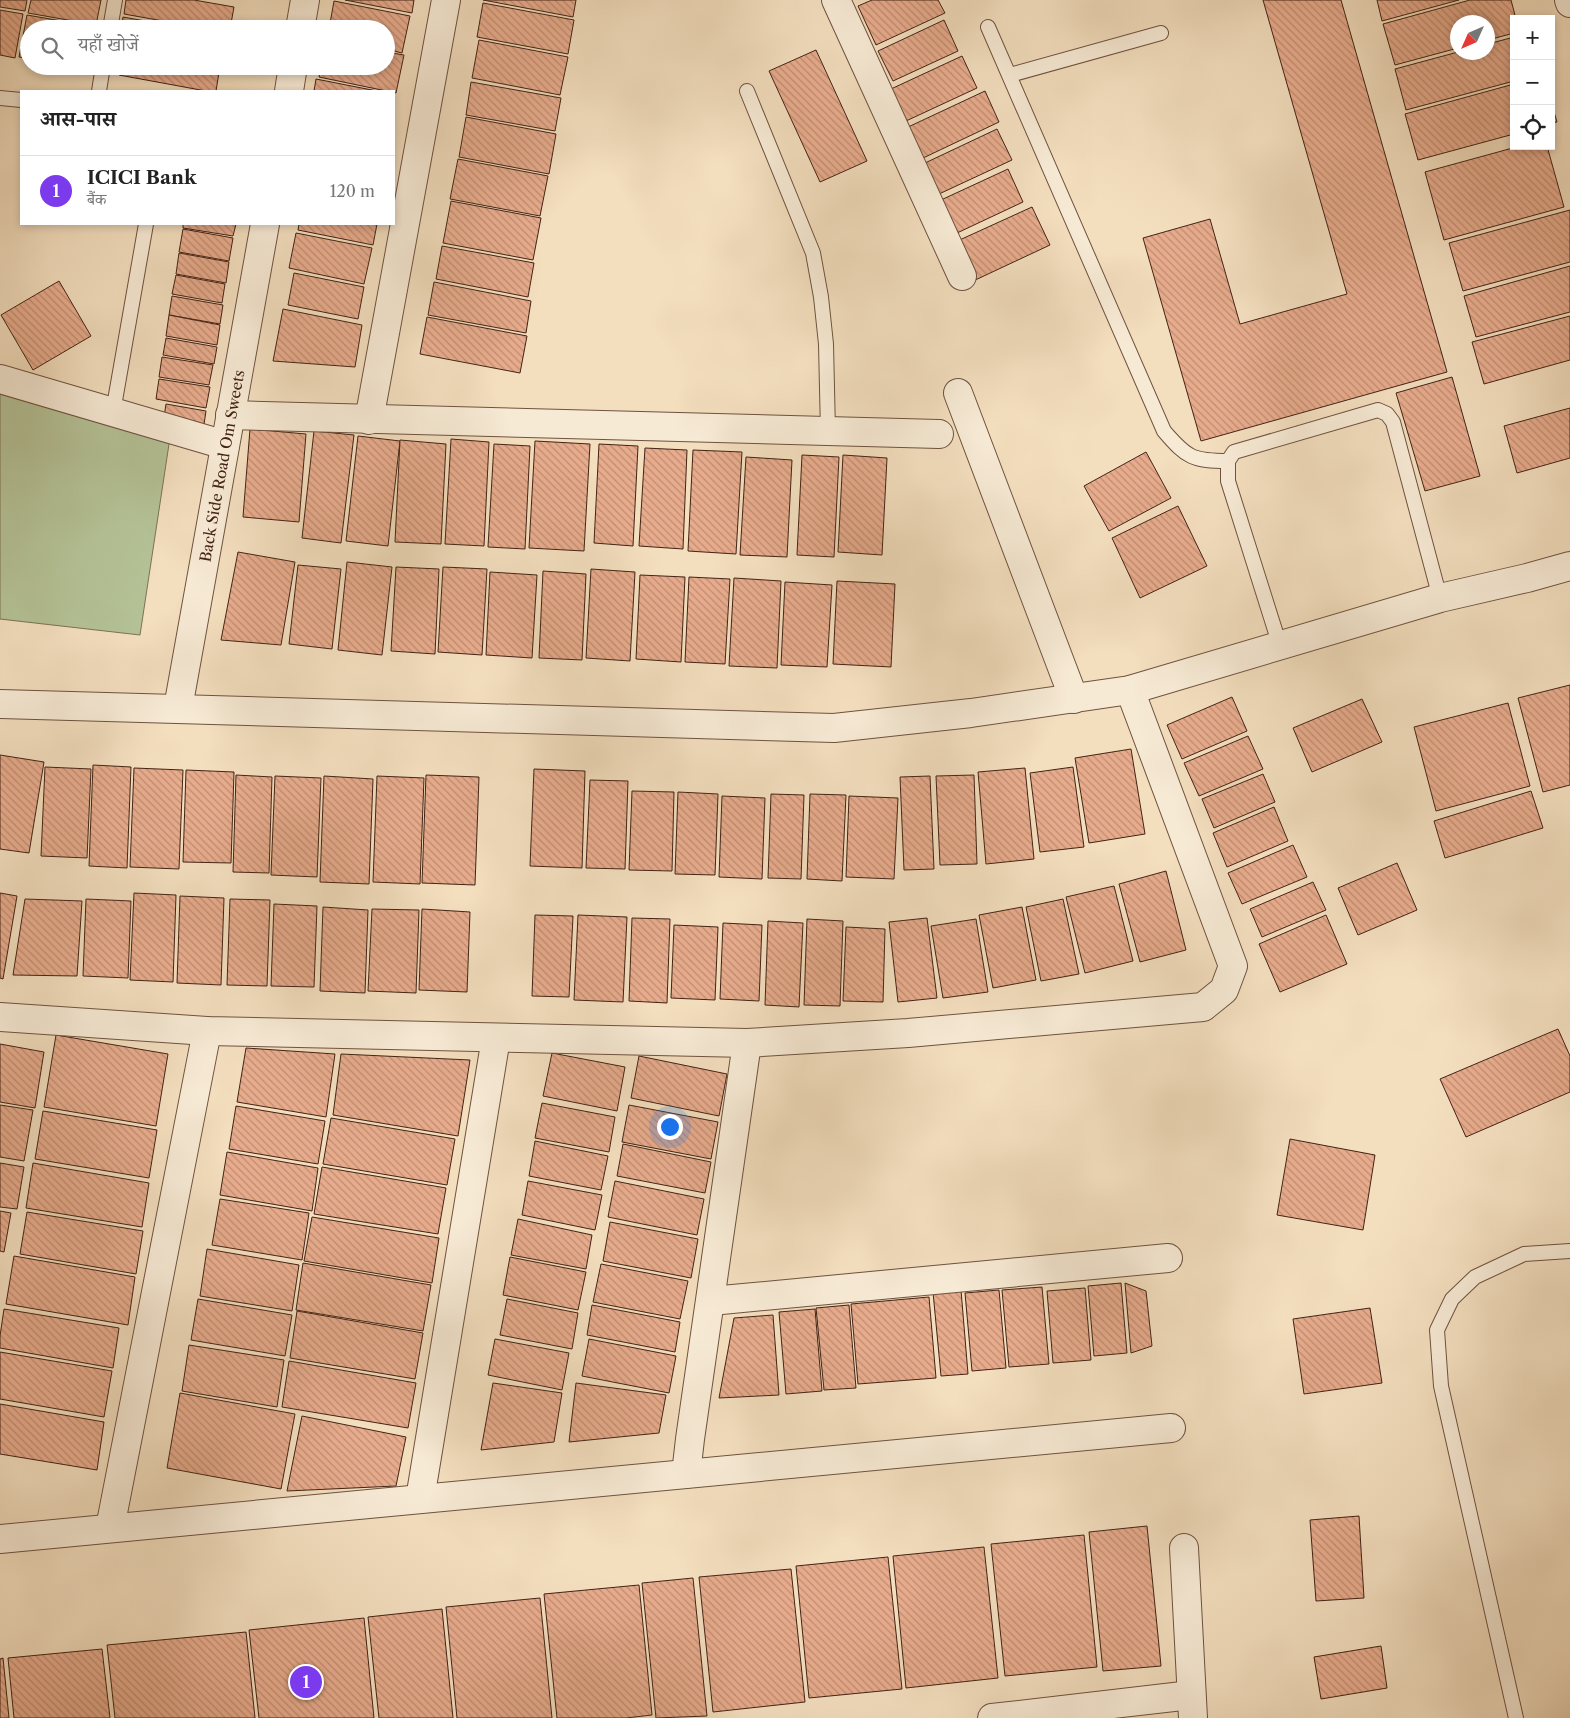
<!DOCTYPE html>
<html lang="hi">
<head>
<meta charset="utf-8">
<style>
  :root { --surface:#fff; --page:#f6f6f6; --text:#222; --muted:#767676; --line:#e0e0e0; --accent:#7c3aed }
  body { margin:0; font-family:"Libre Caslon Text","Noto Serif Devanagari",serif; background:var(--page); color:var(--text) }
  .controls { position:absolute; right:15px; top:15px; display:grid; overflow:hidden; border-radius:0px; box-shadow:0 2px 8px #0003 }
  .controls button { width:45px; height:45px; display:grid; place-items:center; padding:0; border:0; border-bottom:1px solid var(--line); background:var(--surface); color:var(--text); font:25px sans-serif }
  .compass { position:absolute; left:1450px; top:15px; width:45px; height:45px; border-radius:50%; background:var(--surface); box-shadow:0 2px 8px #0003; rotate:225deg }
  .you { position:absolute; left:669px; top:1126px; width:18px; height:18px; margin:-12px; border:4px solid #fff; border-radius:50%; background:#1a73e8; box-shadow:0 0 0 8px #1a73e833 }
  .badge { display:grid; place-items:center; width:32px; height:32px; border-radius:50%; background:var(--accent); color:#fff; font-size:16px; font-weight:700 }
  .pin { position:absolute; translate:-50% -50%; border:2px solid #fff; box-shadow:0 1px 5px #0006 }
  .list { margin:0; padding:0; list-style:none }
  h2 { display:flex; justify-content:space-between; align-items:center; height:65px; margin:0; padding:0 20px; font-size:21px }
  h2 small { font-size:16px; font-weight:400; color:var(--muted) }
  .list li { display:grid; grid-template-columns:32px 1fr auto; gap:15px; align-items:center; box-sizing:border-box; height:70px; padding:0 20px; border-top:1px solid var(--line) }
  .list b { display:block; font-size:19px; white-space:nowrap }
  .list p { margin:0; font-size:16px; white-space:nowrap; color:var(--muted) }
  .list em { font-size:16px; font-style:normal; color:var(--muted) }
  .icon { flex:none; width:28px; height:28px; fill:none; stroke:currentColor; stroke-width:2; stroke-linecap:round; stroke-linejoin:round }
  .map { position:relative; flex:none; width:1570px; height:1718px; overflow:hidden }
  .search { position:absolute; background:var(--surface); box-shadow:0 2px 8px #0003; left:20px; top:20px; width:375px; height:55px; display:flex; align-items:center; gap:12px; box-sizing:border-box; padding:0 18px; border-radius:28px; color:var(--muted); font-size:19px }
  .panel { position:absolute; background:var(--surface); box-shadow:0 2px 8px #0003; left:20px; top:90px; width:375px; height:135px; border-radius:0px }
  .map>svg:first-child { display:block }
  .park { fill:#b4c296; stroke:#7c7256 }
  .building { fill:url(#building-back-hatch); stroke:#432315 }
  .lines { fill:none; stroke-linecap:round; stroke-linejoin:round }
  .service-casing { stroke:#6f523f; stroke-width:16 }
  .minor-casing { stroke:#6f523f; stroke-width:30 }
  .service { stroke:#f7ead5; stroke-width:14 }
  .minor { stroke:#f7ead5; stroke-width:28 }
  .labels { text-anchor:middle; dominant-baseline:central; stroke-width:4; stroke-linejoin:round; paint-order:stroke }
  .street-label { font-size:15px; fill:#432315; stroke:#f7ead5 }
</style>
</head>
<body>
<div class="map">
<svg width="1570" height="1718" viewBox="0 0 1570 1718">
  <defs>
    <pattern id="building-back-hatch" width="6" height="6" patternUnits="userSpaceOnUse" patternTransform="scale(1.25)"><rect width="6" height="6" fill="#e8ac8d"/><path d="M-1 5l2 2M0 0l6 6M5-1l2 2" fill="none" stroke="#be8c72"/></pattern>
  </defs>
  <rect width="100%" height="100%" fill="#f3debe"/>
  <filter id="stains"><feTurbulence type="fractalNoise" baseFrequency=".004" numOctaves="4"/><feColorMatrix values="0 0 0 0 .2 0 0 0 0 .09 0 0 0 0 .02 0 0 0 .5 -.17"/></filter>
  <radialGradient id="worn" r=".72"><stop offset=".6" stop-color="#630" stop-opacity="0"/><stop offset="1" stop-color="#630" stop-opacity=".3"/></radialGradient>
  <polygon class="park" points="0,386 171,431 140,635 0,619"/>
  <g class="building">
    <polygon points="0,0 27,0 25,11 0,7"/>
    <polygon points="31,0 101,0 96,25 28,13"/>
    <polygon points="126,0 194,0 234,7 230,29 208,29 124,14"/>
    <polygon points="345,0 414,0 412,13"/>
    <polygon points="483,0 576,0 573,17"/>
    <polygon points="872,0 938,0 945,13 876,45 858,6"/>
    <polygon points="1263,0 1341,0 1447,372 1201,441 1143,238 1210,219 1240,324 1347,294"/>
    <polygon points="1377,0 1459,0 1382,21"/>
    <polygon points="1470,0 1511,0 1516,19 1514,19 1514,33 1488,40 1488,22 1458,22 1458,48 1395,65 1383,24"/>
    <polygon points="334,1 410,16 402,53 386,49 386,29 329,29"/>
    <polygon points="483,3 574,20 568,54 477,37"/>
    <polygon points="0,10 23,14 15,58 0,55"/>
    <polygon points="27,15 85,25 84,29 29,29 29,59 19,57"/>
    <polygon points="123,17 190,29 121,29"/>
    <polygon points="944,20 958,51 893,81 878,51"/>
    <polygon points="1514,37 1514,81 1406,110 1395,69 1458,52 1488,52 1488,44"/>
    <polygon points="479,40 568,57 560,95 472,78"/>
    <polygon points="816,50 867,161 820,182 769,71"/>
    <polygon points="386,52 404,55 396,93 319,77 321,66 386,66"/>
    <polygon points="962,56 977,88 906,121 891,89"/>
    <polygon points="120,66 220,66 216,91 206,91 119,75"/>
    <polygon points="316,79 377,91 314,91"/>
    <polygon points="471,82 561,98 555,131 466,115"/>
    <polygon points="1514,84 1514,134 1418,160 1405,114"/>
    <polygon points="985,91 999,122 921,159 906,128"/>
    <polygon points="1551,102 1557,122 1551,123"/>
    <polygon points="466,117 556,134 549,174 459,157"/>
    <polygon points="997,129 1012,160 939,194 925,163"/>
    <polygon points="1520,146 1547,146 1564,207 1444,240 1425,172"/>
    <polygon points="458,159 548,176 540,216 450,199"/>
    <polygon points="1008,169 1023,202 957,233 941,200"/>
    <polygon points="451,201 541,218 533,260 443,243"/>
    <polygon points="1032,207 1050,245 971,282 953,243"/>
    <polygon points="1570,210 1570,262 1463,291 1449,243"/>
    <polygon points="183,224 236,224 233,236 183,228"/>
    <polygon points="299,224 377,224 373,245 298,230"/>
    <polygon points="183,229 233,238 229,261 179,252"/>
    <polygon points="296,233 372,248 364,284 289,268"/>
    <polygon points="442,246 534,263 528,297 436,279"/>
    <polygon points="179,253 229,262 226,283 176,274"/>
    <polygon points="1570,266 1570,312 1476,337 1464,296"/>
    <polygon points="294,273 364,287 358,319 288,305"/>
    <polygon points="176,275 225,284 222,303 172,294"/>
    <polygon points="59,281 91,336 33,370 1,315"/>
    <polygon points="434,282 531,301 526,333 428,315"/>
    <polygon points="172,296 223,305 220,324 169,315"/>
    <polygon points="283,309 362,325 355,367 273,361"/>
    <polygon points="169,315 220,325 217,345 166,336"/>
    <polygon points="1570,316 1570,360 1484,384 1472,342"/>
    <polygon points="427,317 527,336 520,373 420,354"/>
    <polygon points="166,338 217,347 214,364 163,355"/>
    <polygon points="162,357 213,365 209,385 159,377"/>
    <polygon points="1452,377 1480,476 1425,491 1396,393"/>
    <polygon points="159,379 210,387 206,408 156,399"/>
    <polygon points="166,404 206,411 203,431 163,424"/>
    <polygon points="1570,408 1570,458 1517,473 1504,426"/>
    <polygon points="250,429 306,434 299,522 243,517"/>
    <polygon points="314,431 354,435 341,543 302,538"/>
    <polygon points="358,436 400,441 388,546 346,541"/>
    <polygon points="451,439 489,442 484,546 445,544"/>
    <polygon points="400,440 446,444 441,544 395,542"/>
    <polygon points="535,441 590,444 584,551 529,548"/>
    <polygon points="494,444 530,446 525,549 488,547"/>
    <polygon points="599,444 638,446 633,546 594,543"/>
    <polygon points="645,448 687,450 683,549 639,546"/>
    <polygon points="693,450 742,452 736,554 688,551"/>
    <polygon points="1146,452 1171,498 1109,531 1084,486"/>
    <polygon points="802,455 839,457 834,557 797,555"/>
    <polygon points="843,455 887,458 882,555 838,552"/>
    <polygon points="746,457 792,460 787,557 740,555"/>
    <polygon points="1178,506 1207,566 1140,598 1112,538"/>
    <polygon points="238,552 295,562 281,645 221,640"/>
    <polygon points="347,562 392,567 382,655 338,650"/>
    <polygon points="298,565 341,569 332,649 289,644"/>
    <polygon points="396,567 439,569 435,654 391,651"/>
    <polygon points="443,567 487,569 482,655 438,652"/>
    <polygon points="591,569 635,572 630,661 586,658"/>
    <polygon points="543,571 586,574 582,660 539,658"/>
    <polygon points="490,572 537,575 532,658 486,655"/>
    <polygon points="640,575 685,577 681,662 636,659"/>
    <polygon points="689,577 730,579 725,664 685,662"/>
    <polygon points="734,578 781,581 777,668 729,666"/>
    <polygon points="837,581 895,584 891,667 833,664"/>
    <polygon points="785,582 832,585 827,667 781,665"/>
    <polygon points="1570,685 1570,785 1543,792 1518,698"/>
    <polygon points="1232,697 1247,731 1182,759 1167,725"/>
    <polygon points="1362,699 1382,742 1312,772 1293,728"/>
    <polygon points="1508,703 1530,786 1436,811 1414,727"/>
    <polygon points="1248,736 1263,769 1199,796 1184,763"/>
    <polygon points="1131,749 1145,834 1089,843 1075,758"/>
    <polygon points="0,755 44,762 29,853 0,849"/>
    <polygon points="93,765 131,767 127,868 89,866"/>
    <polygon points="45,767 91,769 87,858 41,856"/>
    <polygon points="1073,767 1084,847 1040,852 1030,773"/>
    <polygon points="134,768 183,770 179,869 130,867"/>
    <polygon points="1025,768 1034,859 986,864 978,772"/>
    <polygon points="534,769 585,771 582,868 530,866"/>
    <polygon points="186,770 234,772 231,863 183,862"/>
    <polygon points="1263,774 1275,802 1214,828 1202,799"/>
    <polygon points="236,775 272,777 269,873 233,872"/>
    <polygon points="426,775 479,777 475,885 422,883"/>
    <polygon points="974,775 977,864 940,865 936,776"/>
    <polygon points="275,776 321,778 317,877 271,875"/>
    <polygon points="324,776 373,779 369,884 320,882"/>
    <polygon points="377,776 424,778 420,884 373,882"/>
    <polygon points="930,776 934,869 904,870 900,777"/>
    <polygon points="590,780 628,781 625,869 586,868"/>
    <polygon points="632,791 674,792 672,871 629,870"/>
    <polygon points="1531,791 1543,828 1445,858 1434,821"/>
    <polygon points="678,792 718,794 715,875 675,874"/>
    <polygon points="771,794 804,795 801,879 768,878"/>
    <polygon points="810,794 846,795 842,881 807,879"/>
    <polygon points="722,796 765,798 762,879 719,877"/>
    <polygon points="849,796 898,798 894,879 846,877"/>
    <polygon points="1274,807 1288,841 1227,867 1213,833"/>
    <polygon points="1293,845 1307,877 1242,904 1228,873"/>
    <polygon points="1397,863 1417,910 1358,935 1338,888"/>
    <polygon points="1166,871 1186,950 1140,962 1119,884"/>
    <polygon points="1313,882 1326,910 1262,937 1250,909"/>
    <polygon points="1114,886 1133,961 1085,973 1066,897"/>
    <polygon points="0,893 17,896 3,979 0,978"/>
    <polygon points="134,893 176,895 173,982 130,980"/>
    <polygon points="180,896 224,898 221,985 177,983"/>
    <polygon points="25,899 82,901 77,976 13,975"/>
    <polygon points="86,899 131,901 128,978 83,976"/>
    <polygon points="230,899 270,900 267,986 227,985"/>
    <polygon points="1063,899 1079,974 1041,981 1026,907"/>
    <polygon points="274,904 317,906 314,987 271,986"/>
    <polygon points="323,907 368,910 365,993 320,991"/>
    <polygon points="1022,907 1036,980 993,988 979,915"/>
    <polygon points="372,909 419,910 416,993 368,991"/>
    <polygon points="422,909 470,912 467,992 419,990"/>
    <polygon points="535,915 573,916 569,997 532,996"/>
    <polygon points="578,915 627,917 623,1002 574,1000"/>
    <polygon points="1326,915 1347,964 1280,992 1259,944"/>
    <polygon points="632,918 670,919 667,1003 629,1001"/>
    <polygon points="927,918 937,998 898,1002 889,922"/>
    <polygon points="807,919 843,921 840,1006 804,1005"/>
    <polygon points="976,919 988,992 943,998 931,926"/>
    <polygon points="768,921 803,923 799,1007 765,1005"/>
    <polygon points="723,923 762,925 759,1001 720,999"/>
    <polygon points="674,925 718,927 715,1000 671,998"/>
    <polygon points="846,927 885,929 883,1002 843,1001"/>
    <polygon points="1558,1029 1570,1056 1570,1092 1466,1137 1440,1079"/>
    <polygon points="56,1035 168,1054 156,1126 44,1107"/>
    <polygon points="0,1044 44,1052 35,1108 0,1102"/>
    <polygon points="246,1048 335,1054 326,1117 237,1102"/>
    <polygon points="552,1053 625,1067 617,1111 543,1096"/>
    <polygon points="341,1054 470,1060 458,1136 333,1115"/>
    <polygon points="639,1056 727,1074 719,1116 631,1098"/>
    <polygon points="542,1103 615,1117 609,1152 535,1138"/>
    <polygon points="0,1105 33,1110 24,1161 0,1157"/>
    <polygon points="629,1105 718,1122 711,1159 622,1142"/>
    <polygon points="236,1106 325,1121 318,1164 229,1149"/>
    <polygon points="43,1111 157,1130 149,1178 35,1159"/>
    <polygon points="331,1118 455,1139 447,1185 323,1164"/>
    <polygon points="1290,1139 1375,1155 1363,1230 1277,1215"/>
    <polygon points="535,1141 608,1156 601,1190 529,1176"/>
    <polygon points="623,1144 711,1162 705,1193 617,1176"/>
    <polygon points="227,1152 318,1168 312,1211 220,1195"/>
    <polygon points="0,1163 24,1167 17,1209 0,1207"/>
    <polygon points="33,1163 149,1183 142,1227 26,1208"/>
    <polygon points="322,1167 446,1188 438,1234 314,1214"/>
    <polygon points="528,1181 602,1195 595,1230 522,1215"/>
    <polygon points="615,1181 704,1199 697,1235 608,1217"/>
    <polygon points="220,1199 309,1213 302,1260 212,1245"/>
    <polygon points="0,1211 11,1213 4,1252 0,1251"/>
    <polygon points="27,1212 143,1231 136,1274 20,1254"/>
    <polygon points="312,1217 439,1238 432,1283 304,1261"/>
    <polygon points="518,1219 592,1235 586,1269 511,1255"/>
    <polygon points="610,1222 698,1239 691,1278 603,1261"/>
    <polygon points="207,1249 299,1265 292,1311 200,1296"/>
    <polygon points="14,1256 135,1277 128,1325 6,1304"/>
    <polygon points="510,1257 586,1272 578,1310 503,1295"/>
    <polygon points="303,1263 431,1285 423,1331 296,1310"/>
    <polygon points="601,1264 688,1281 680,1319 593,1302"/>
    <polygon points="1121,1283 1127,1353 1094,1356 1088,1286"/>
    <polygon points="1125,1283 1146,1291 1152,1346 1131,1353"/>
    <polygon points="1042,1287 1049,1364 1009,1367 1002,1290"/>
    <polygon points="1085,1288 1091,1360 1053,1363 1047,1291"/>
    <polygon points="961,1290 968,1374 941,1376 933,1292"/>
    <polygon points="999,1290 1006,1368 972,1371 965,1293"/>
    <polygon points="929,1297 936,1378 858,1384 851,1304"/>
    <polygon points="198,1299 292,1315 285,1356 191,1340"/>
    <polygon points="507,1299 578,1313 572,1349 500,1335"/>
    <polygon points="592,1305 680,1322 675,1352 587,1335"/>
    <polygon points="849,1305 856,1388 824,1390 816,1308"/>
    <polygon points="1370,1308 1382,1383 1304,1394 1293,1319"/>
    <polygon points="4,1309 119,1328 113,1368 0,1348 0,1336"/>
    <polygon points="815,1309 822,1391 786,1394 779,1312"/>
    <polygon points="297,1311 423,1333 415,1379 290,1358"/>
    <polygon points="773,1315 779,1395 719,1398 734,1318"/>
    <polygon points="495,1339 569,1353 562,1390 488,1375"/>
    <polygon points="589,1339 676,1356 669,1393 582,1376"/>
    <polygon points="189,1345 284,1360 277,1407 182,1391"/>
    <polygon points="0,1352 112,1371 104,1417 0,1399"/>
    <polygon points="289,1361 416,1383 408,1428 282,1407"/>
    <polygon points="493,1383 562,1393 554,1442 481,1450"/>
    <polygon points="576,1383 666,1395 659,1433 569,1442"/>
    <polygon points="180,1393 295,1414 281,1489 167,1468"/>
    <polygon points="0,1404 104,1422 97,1470 0,1454"/>
    <polygon points="302,1416 406,1437 396,1486 287,1491"/>
    <polygon points="1359,1516 1364,1598 1316,1601 1310,1520"/>
    <polygon points="1147,1526 1161,1666 1103,1671 1089,1532"/>
    <polygon points="1084,1535 1097,1667 1005,1676 991,1544"/>
    <polygon points="984,1547 998,1678 906,1688 893,1556"/>
    <polygon points="888,1557 902,1689 809,1698 796,1566"/>
    <polygon points="791,1569 805,1702 713,1712 699,1577"/>
    <polygon points="693,1578 707,1716 656,1718 642,1583"/>
    <polygon points="639,1585 652,1715 626,1718 557,1718 544,1594"/>
    <polygon points="540,1598 552,1718 457,1718 446,1607"/>
    <polygon points="442,1609 453,1718 379,1718 368,1617"/>
    <polygon points="364,1618 374,1718 259,1718 249,1630"/>
    <polygon points="246,1632 255,1718 115,1718 107,1645"/>
    <polygon points="1381,1646 1387,1688 1321,1699 1314,1657"/>
    <polygon points="102,1649 110,1718 14,1718 8,1658"/>
    <polygon points="3,1658 9,1718 0,1718 0,1659"/>
  </g>
  <g class="lines">
    <g class="service-casing">
      <g id="service">
        <path d="M988 27 1164 431C1187 458 1193 461 1228 461"/>
        <polyline points="110,29 115,0"/>
        <polyline points="1010,75 1161,33"/>
        <polyline points="99,91 103,66"/>
        <polyline points="747,91 813,253 821,297 826,344 828,432"/>
        <polyline points="0,98 21,100"/>
        <polyline points="113,412 146,224"/>
        <polyline points="1280,646 1228,481 1228,461 1234,452 1378,410 1387,414 1393,422 1440,598"/>
        <polyline points="1516,1718 1441,1386 1437,1330 1452,1299 1475,1277 1524,1254 1570,1251"/>
      </g>
    </g>
    <g class="minor-casing">
      <g id="minor">
        <polyline points="836,0 962,276"/>
        <polyline points="1569,0 1570,3"/>
        <polyline points="300,29 305,0"/>
        <polyline points="289,91 293,66"/>
        <polyline points="0,379 225,445"/>
        <polyline points="958,393 1074,699"/>
        <polyline points="230,415 939,434"/>
        <polyline points="369,420 446,0"/>
        <polyline points="0,704 834,728 971,713 1130,690 1440,598 1527,578 1570,566"/>
        <path id="s1" d="M178 708 265 224"/>
        <polyline points="0,1017 207,1031 747,1043 908,1033 1203,1007 1224,990 1233,966 1130,690"/>
        <polyline points="711,1301 1168,1258"/>
        <polyline points="686,1474 690,1439 747,1043"/>
        <polyline points="420,1499 496,1038"/>
        <polyline points="110,1528 207,1031"/>
        <polyline points="0,1539 1171,1428"/>
        <polyline points="1184,1548 1193,1718"/>
        <polyline points="992,1718 1191,1695"/>
      </g>
    </g>
    <use href="#service" class="service"/>
    <use href="#minor" class="minor"/>
  </g>
  <g class="labels">
    <g class="street-label">
      <text stroke="none"><textPath href="#s1" startOffset="246">Back Side Road Om Sweets</textPath></text>
    </g>
  </g>
  <rect width="100%" height="100%" filter="url(#stains)"/>
  <rect width="100%" height="100%" fill="url(#worn)"/>
</svg>
<div class="controls">
<button>+</button>
<button>−</button>
<button><svg class="icon" aria-label="locate" viewBox="0 0 24 24"><circle cx="12" cy="12" r="6"/><path d="M12 2v4M12 18v4M2 12h4M18 12h4"/></svg></button>
</div>
<svg class="compass" viewBox="-18 -18 36 36"><path d="M0-13l5 13h-10z" fill="#e53935"/><path d="M0 13l5-13h-10z" fill="#767676"/></svg>
<div class="you"></div>
<div class="pin badge" style="left:306px;top:1682px">1</div>
<div class="search"><svg class="icon" aria-label="search" viewBox="0 0 24 24"><circle cx="10" cy="10" r="6"/><path d="M15 15l6 6"/></svg>यहाँ खोजें</div>
<section class="panel">
<h2>आस-पास<small></small></h2>
<ul class="list">
<li><span class="badge">1</span><div><b>ICICI Bank</b><p>बैंक</p></div><em>120 m</em></li>
</ul>
</section>
</div>
</body>
</html>
